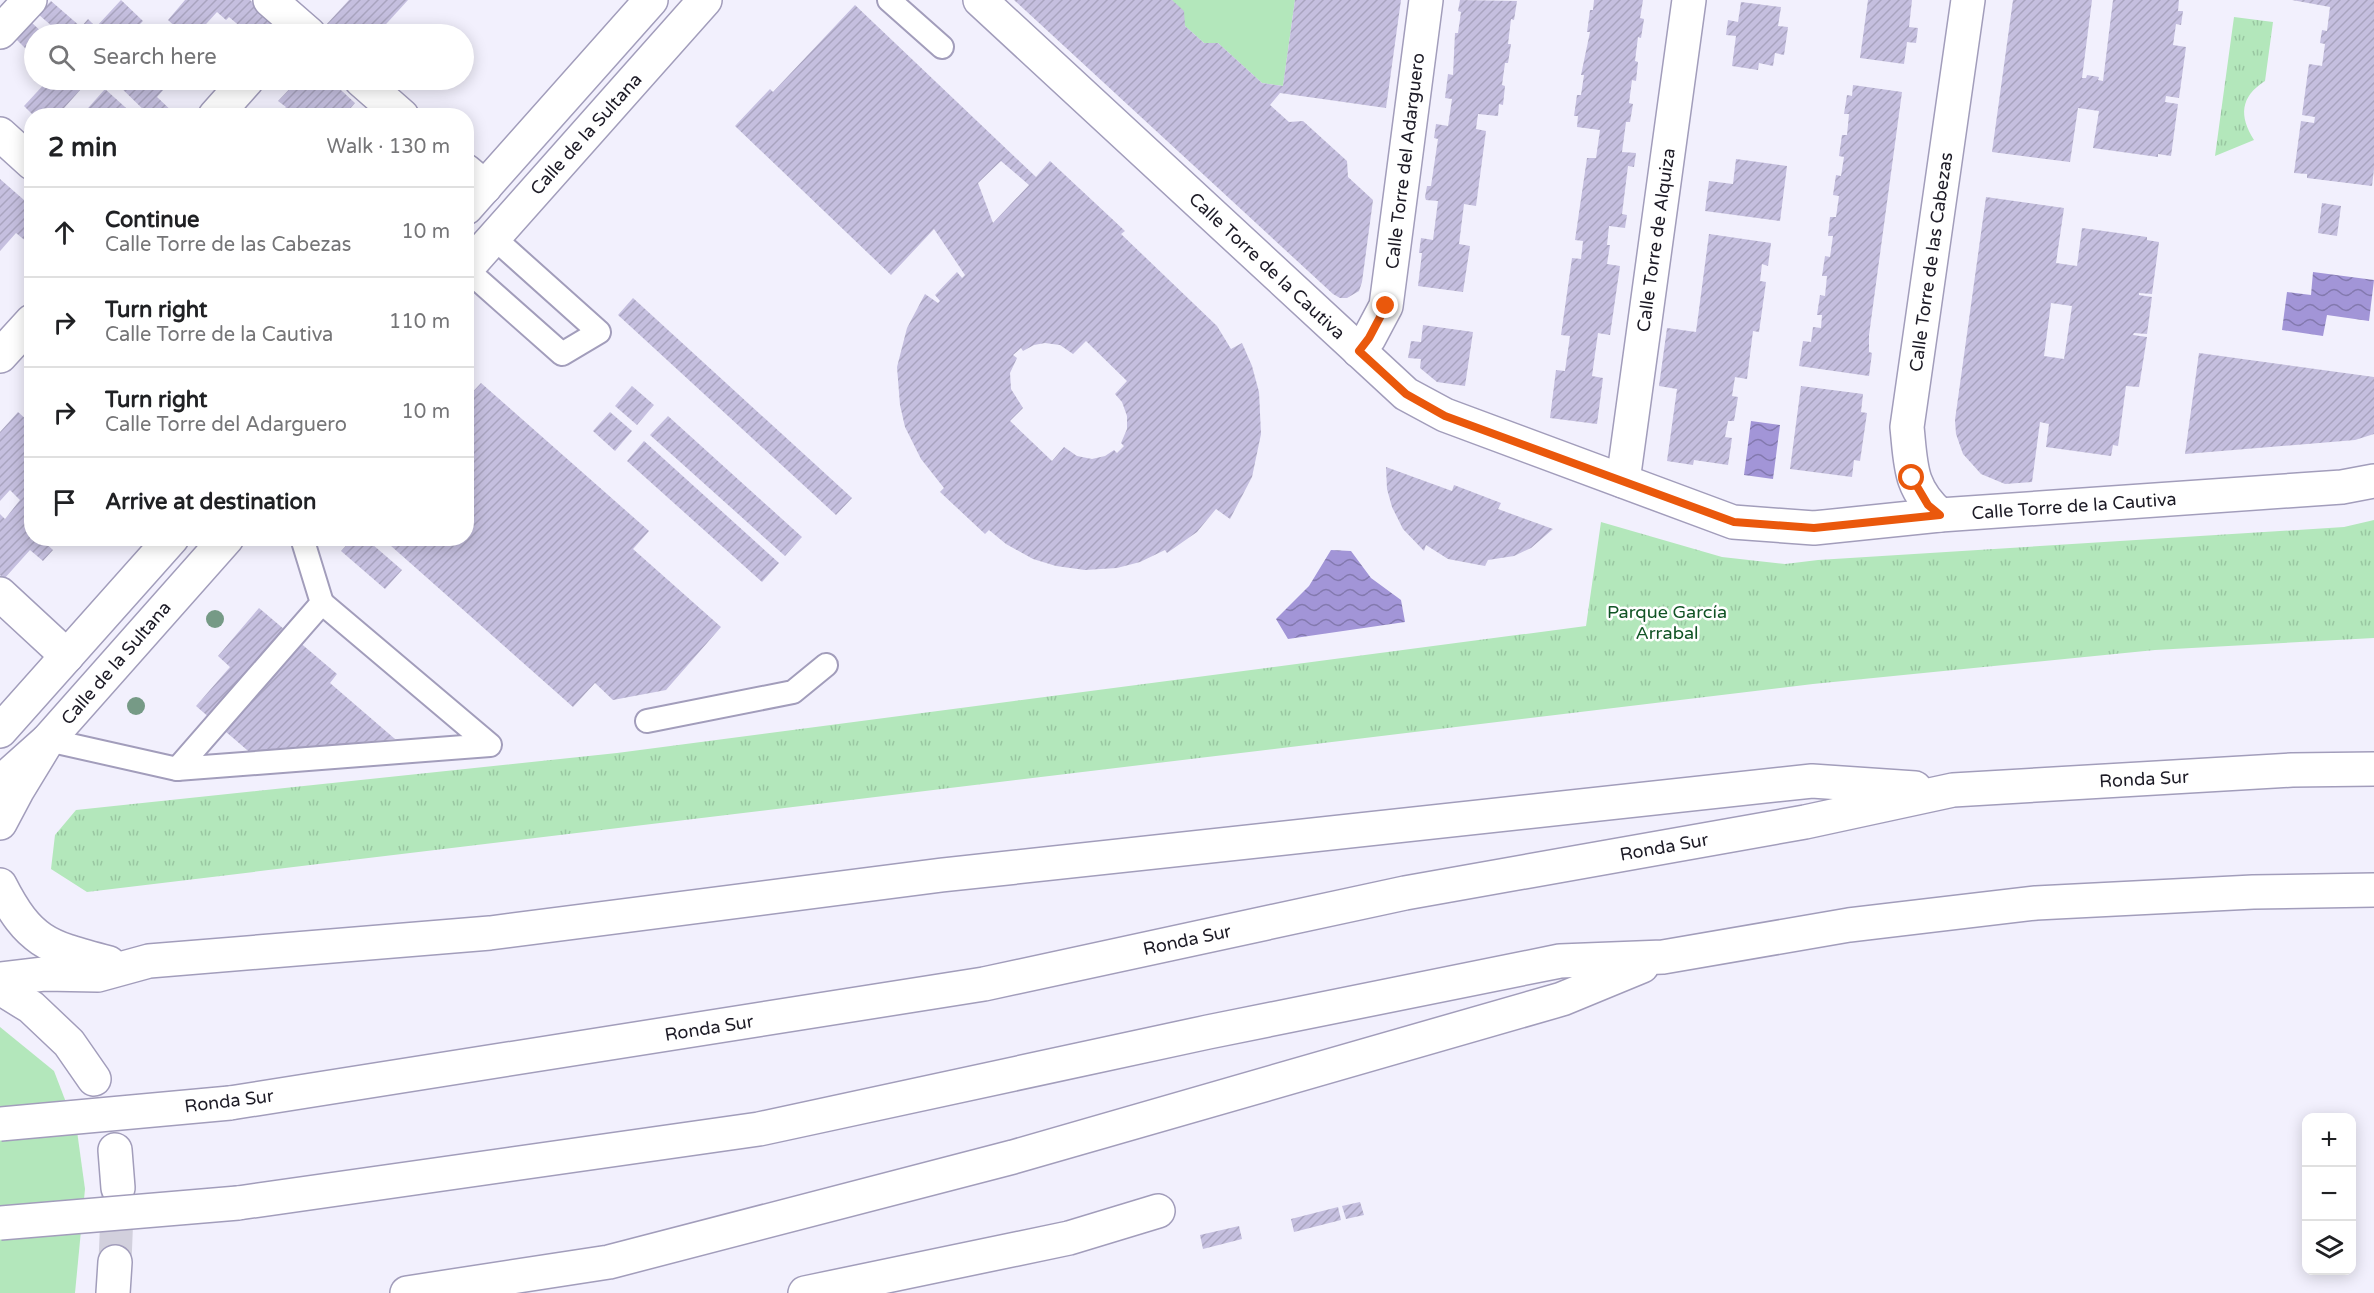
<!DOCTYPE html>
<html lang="en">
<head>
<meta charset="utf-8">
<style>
  :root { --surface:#fff; --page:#f6f6f6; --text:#202124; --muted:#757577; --line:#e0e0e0 }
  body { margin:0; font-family:"Varela Round",sans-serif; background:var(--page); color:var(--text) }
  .controls { position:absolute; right:18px; bottom:18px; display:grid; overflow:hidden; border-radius:12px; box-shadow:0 3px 15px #0003 }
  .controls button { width:54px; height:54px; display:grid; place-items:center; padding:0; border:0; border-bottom:2px solid var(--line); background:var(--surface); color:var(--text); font:30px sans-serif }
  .stop { position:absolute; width:18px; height:18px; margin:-14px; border:4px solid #ea580c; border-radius:50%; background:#fff }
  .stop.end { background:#ea580c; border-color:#fff; box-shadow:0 2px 6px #0008 }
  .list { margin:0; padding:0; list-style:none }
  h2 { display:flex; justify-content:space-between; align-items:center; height:78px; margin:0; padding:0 24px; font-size:26px }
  h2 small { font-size:20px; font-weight:400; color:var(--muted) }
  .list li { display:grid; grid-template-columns:39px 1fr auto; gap:18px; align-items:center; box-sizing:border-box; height:90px; padding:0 24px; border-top:2px solid var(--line) }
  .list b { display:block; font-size:22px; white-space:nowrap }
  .list p { margin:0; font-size:20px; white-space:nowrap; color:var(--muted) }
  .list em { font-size:20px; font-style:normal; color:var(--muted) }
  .icon { flex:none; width:33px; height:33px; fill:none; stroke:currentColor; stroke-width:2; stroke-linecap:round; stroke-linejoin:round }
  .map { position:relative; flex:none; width:2374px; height:1293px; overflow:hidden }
  .search { position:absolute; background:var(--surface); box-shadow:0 3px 15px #0003; left:24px; top:24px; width:450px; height:66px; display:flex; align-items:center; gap:15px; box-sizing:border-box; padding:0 21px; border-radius:33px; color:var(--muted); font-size:22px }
  .panel { position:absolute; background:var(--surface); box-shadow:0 3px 15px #0003; left:24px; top:108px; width:450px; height:438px; border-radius:24px }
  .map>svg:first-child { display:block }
  .park { fill:url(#park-tufts) }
  .garden { fill:#b3e7bb }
  .water { fill:url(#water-waves) }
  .building { fill:url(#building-hatch); fill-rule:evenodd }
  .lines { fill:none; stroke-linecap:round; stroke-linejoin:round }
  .primary-tunnel { stroke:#d2d0dd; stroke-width:33; stroke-dasharray:33 16; stroke-linecap:butt }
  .lane-casing { stroke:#a29dbb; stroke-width:26 }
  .street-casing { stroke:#a29dbb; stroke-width:36 }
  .primary-casing { stroke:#a29dbb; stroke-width:36 }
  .highway-casing { stroke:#a29dbb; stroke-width:36 }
  .lane { stroke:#fff; stroke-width:22 }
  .street { stroke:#fff; stroke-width:33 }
  .primary { stroke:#fff; stroke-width:33 }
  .highway { stroke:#fff; stroke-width:33 }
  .highway-bridge-casing { stroke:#a29dbb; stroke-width:36; stroke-linecap:butt }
  .highway-bridge { stroke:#fff; stroke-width:33 }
  .tree { fill:#769a86 }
  .route { stroke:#ea580c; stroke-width:8 }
  .labels { text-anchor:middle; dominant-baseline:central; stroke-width:5; stroke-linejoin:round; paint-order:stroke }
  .street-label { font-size:18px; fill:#1c1a25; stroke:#fff }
  .park-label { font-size:18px; fill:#115425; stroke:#fff }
</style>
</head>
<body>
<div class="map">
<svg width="2374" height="1293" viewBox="0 0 2374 1293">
  <defs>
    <pattern id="park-tufts" width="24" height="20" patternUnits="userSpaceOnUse" patternTransform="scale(1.5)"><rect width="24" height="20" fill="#b3e7bb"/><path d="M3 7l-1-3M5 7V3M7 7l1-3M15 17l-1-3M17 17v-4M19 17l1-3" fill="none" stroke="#99c6a1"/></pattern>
    <pattern id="water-waves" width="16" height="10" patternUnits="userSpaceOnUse" patternTransform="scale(1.5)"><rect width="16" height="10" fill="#a295d7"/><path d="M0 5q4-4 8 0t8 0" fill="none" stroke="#8379ae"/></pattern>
    <pattern id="building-hatch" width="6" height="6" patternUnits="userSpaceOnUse" patternTransform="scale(1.5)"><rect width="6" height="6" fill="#c5bfdf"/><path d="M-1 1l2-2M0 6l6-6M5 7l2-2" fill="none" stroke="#a9a4bf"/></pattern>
  </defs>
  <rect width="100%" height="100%" fill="#f2f0fd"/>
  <g class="park">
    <path d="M2234 17 2273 22 2265 81C2240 97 2239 116 2254 140L2215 156Z"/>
    <polygon points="2374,520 2374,638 2155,650 1813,684 87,892 51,869 55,835 76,810 617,753 1586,626 1601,522 1722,557 1785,564 1818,560 2344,527"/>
  </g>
  <g class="garden">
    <polygon points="1172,0 1295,0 1283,86 1262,83 1218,43 1204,43 1185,26"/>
    <polygon points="0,1027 54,1071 77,1131 85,1189 75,1293 0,1293"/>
  </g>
  <g class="water">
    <polygon points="2313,272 2374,280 2369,321 2327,315 2323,336 2282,330 2287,292 2311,295"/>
    <polygon points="1751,421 1780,425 1773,479 1744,475"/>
    <polygon points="1331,550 1351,551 1371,578 1401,600 1405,622 1288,639 1276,619 1309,586"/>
  </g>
  <g class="building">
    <polygon points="121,0 143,21 130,34 61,34 38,14 51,1 81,27 88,19 96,27"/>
    <polygon points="185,0 250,0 273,22 262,34 249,34 229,17 226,20 217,12 197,34 183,34 168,20"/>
    <polygon points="349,0 408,0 377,34 335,34 325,26"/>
    <polygon points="1014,0 1172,0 1184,11 1185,26 1204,43 1218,43 1262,83 1283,86 1295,0 1401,0 1386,108 1280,93 1270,105 1289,122 1303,121 1347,161 1348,177 1373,200 1362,282 1359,291 1347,298 1340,298 1333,294"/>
    <polygon points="1460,0 1517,1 1514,20 1511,19 1508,44 1511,44 1508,63 1505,63 1502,85 1505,86 1503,105 1499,104 1498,116 1478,114 1476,129 1486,131 1476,206 1464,204 1459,244 1470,246 1463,292 1418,286 1422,253 1419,253 1421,238 1433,240 1438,201 1426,200 1425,197 1427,186 1431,186 1438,139 1434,138 1436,124 1448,126 1452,99 1445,98 1448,74 1453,75 1455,33 1458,33 1461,12 1458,11"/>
    <polygon points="1594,0 1643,0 1640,18 1644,19 1641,38 1638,37 1635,61 1638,62 1636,81 1632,80 1629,103 1633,104 1630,122 1626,122 1622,152 1636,153 1634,167 1628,166 1622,214 1627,215 1625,228 1609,226 1607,245 1610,245 1607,264 1620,266 1610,335 1598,333 1595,354 1592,376 1603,378 1597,424 1550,418 1556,370 1565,371 1570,336 1561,335 1572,258 1581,259 1583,241 1575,240 1587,158 1596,158 1600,130 1577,127 1578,116 1574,116 1577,95 1581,95 1584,75 1581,75 1590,32 1587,32 1590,10 1593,10"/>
    <polygon points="1868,0 1912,0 1909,27 1918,28 1916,43 1907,42 1904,64 1860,58"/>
    <polygon points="2013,0 2092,0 2082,78 2086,78 2087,75 2099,77 2098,80 2103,81 2113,0 2179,0 2178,11 2183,11 2181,25 2176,24 2173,45 2186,47 2179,98 2166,96 2165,102 2178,104 2171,156 2158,154 2158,157 2093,148 2099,111 2078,108 2070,162 1992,152"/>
    <polygon points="2292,0 2374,0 2374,169 2372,186 2307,178 2307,174 2294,173 2301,121 2314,123 2315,117 2302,115 2309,64 2322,66 2325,44 2320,43 2322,30 2327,31 2330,7"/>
    <polygon points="1741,2 1781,7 1778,26 1788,27 1784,55 1775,53 1773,66 1759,63 1758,70 1732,66 1736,36 1726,35 1728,20 1738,22"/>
    <path d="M855 5 1036 177 1050 161 1125 231 1121 234 1217 326 1231 349 1242 343 1252 366 1259 392 1261 434 1252 477 1230 519 1216 509 1197 532 1167 553 1165 550 1140 562 1117 568 1085 570 1056 566 1033 559 1006 544 989 530 985 534 940 492 944 488 921 459 905 427 900 405 897 367 907 328 925 294 938 303 940 301 935 295 957 272 962 278 965 275 934 229 891 275 735 126 770 89 773 92ZM1001 161 1029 185 993 223 978 183ZM1086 341 1127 381 1115 394 1122 402 1127 416V429L1121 443 1124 446 1117 453 1114 450 1105 456 1092 459 1077 456 1064 447 1052 461 1010 421 1023 408 1011 389 1010 373 1017 358 1013 355 1021 348 1023 351 1034 345 1045 343 1060 345 1073 354Z"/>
    <polygon points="31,22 44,34 34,34 34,57 16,39"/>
    <polygon points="48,80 89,80 57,116 34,116 24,106"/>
    <polygon points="113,80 154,80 164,89 157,97 177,116 150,116"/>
    <polygon points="310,80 330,80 355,103 344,116 278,116 286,107 278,101 297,81 304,86"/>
    <polygon points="1853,85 1902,92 1869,335 1869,352 1872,353 1869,376 1799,366 1803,341 1811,342 1813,327 1821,328 1822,315 1817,315 1820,295 1825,296 1827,276 1822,276 1825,256 1830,257 1833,236 1828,236 1830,217 1836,217 1839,196 1833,195 1836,175 1841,176 1844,157 1839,156 1842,135 1847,135 1849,114 1844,114 1847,95 1852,96"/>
    <polygon points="105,89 135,116 81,116"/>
    <polygon points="1736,159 1787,166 1780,221 1705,211 1709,181 1733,184"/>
    <polygon points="0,179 32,207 32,237 27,242 16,233 0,251"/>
    <path d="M1986 197 2064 208 2056 263 2077 266 2082 228 2147 237V240L2159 242 2152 294 2139 293V295L2152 297 2147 334 2134 333 2133 335 2147 337 2139 387 2126 386 2118 446 2113 445 2111 456 2046 447 2049 424 2040 422 2032 482 2005 484 1981 474 1963 454 1956 434 1955 420ZM2051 303 2072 306 2064 359 2044 356Z"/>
    <polygon points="2322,203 2341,206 2337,236 2318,233"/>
    <polygon points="1709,234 1771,243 1768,266 1762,264 1760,281 1766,282 1759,332 1753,331 1747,379 1735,377 1732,396 1738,397 1734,421 1728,421 1725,437 1732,438 1728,465 1694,460 1693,465 1667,461 1677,389 1659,386 1667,328 1696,332"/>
    <polygon points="633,298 852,498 836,515 618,315"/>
    <polygon points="1423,325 1473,332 1465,386 1437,382 1420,368 1421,359 1408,358 1411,341 1421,342"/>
    <polygon points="2199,353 2374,377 2374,434 2355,440 2185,454"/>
    <polygon points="481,383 649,531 633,549 721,627 666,690 613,700 595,683 573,707 382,538 466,538 466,399"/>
    <polygon points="632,386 654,405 637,425 615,406"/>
    <polygon points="1801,386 1863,394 1861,412 1867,413 1860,461 1854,460 1852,477 1790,469"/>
    <polygon points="18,412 27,420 32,415 32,538 40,538 53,550 43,561 30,550 4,579 0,575 0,514 5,519 20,500 10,490 0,501 0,432"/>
    <polygon points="610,412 632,431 615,451 593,431"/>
    <polygon points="668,416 802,537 785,556 650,435"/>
    <polygon points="644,441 779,563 762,582 627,461"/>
    <polygon points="1386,467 1452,491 1454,485 1501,503 1498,509 1553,529 1531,548 1514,556 1488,560 1485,566 1448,559 1426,545 1424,551 1403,529 1392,507 1387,489"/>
    <polygon points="353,538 365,538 402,570 385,589 341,551"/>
    <polygon points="259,608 337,674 330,683 395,739 271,751 261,762 196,706 230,667 218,656"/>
    <polygon points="1360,1202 1364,1215 1346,1219 1342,1206"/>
    <polygon points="1338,1207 1341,1220 1294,1232 1291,1219"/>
    <polygon points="1239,1226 1242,1239 1203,1249 1200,1235"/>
  </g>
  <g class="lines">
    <polyline class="primary-tunnel" points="115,1262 118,1188"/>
    <g class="lane-casing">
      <g id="lane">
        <polyline points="889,0 942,47"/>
        <polyline points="466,269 562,354 599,332 494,238"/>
        <polyline points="647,721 793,692 826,665"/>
        <polyline points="48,740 177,769 322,603 302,538"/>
        <polyline points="177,769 490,745 322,603"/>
      </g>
    </g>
    <g class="street-casing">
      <g id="street">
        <polyline points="270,0 309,34"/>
        <polyline points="980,0 1406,394 1445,415 1733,522 1814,528 1940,515 2342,487 2374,481"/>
        <polyline points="0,32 30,0"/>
        <polyline points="361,80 402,116"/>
        <polyline points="215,116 247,80"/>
        <polyline points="0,134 32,163"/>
        <polyline points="466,171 485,187"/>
        <polyline points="1359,351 1369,338 1386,306 1426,0"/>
        <polyline points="0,356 32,321"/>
        <polyline points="1623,481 1689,0"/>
        <path d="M1940 515C1909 488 1911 465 1907 427L1968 0"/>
        <polyline points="0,594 67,656"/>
        <polyline points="805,1293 1069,1238 1158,1211"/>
      </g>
    </g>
    <g class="primary-casing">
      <g id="primary">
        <polyline points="466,208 651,0"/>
        <polyline points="466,269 705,0"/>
        <polyline points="0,731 172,538"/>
        <polyline points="0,783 48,740 227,538"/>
        <polyline points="0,988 31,1007 69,1043 94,1079"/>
        <polyline points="115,1150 118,1188"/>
        <polyline points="113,1293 115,1262"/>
      </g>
    </g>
    <g class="highway-casing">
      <g id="highway">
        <polyline points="0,823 17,791 48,740"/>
        <path d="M0 885C30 944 49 947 109 963"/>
        <polyline points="0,979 44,974 98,975 149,961 490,933 942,875 1812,781 1915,788"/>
        <polyline points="230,1103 984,984 1405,893 1805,822 1953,790 2292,770 2374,769"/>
        <polyline points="238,1203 759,1129 1208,1032 1560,961 1663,957 1849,925 2036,903 2253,892 2374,890"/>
        <polyline points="407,1293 609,1262 1013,1157 1562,999 1642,966"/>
      </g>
    </g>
    <use href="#lane" class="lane"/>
    <use href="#street" class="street"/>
    <use href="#primary" class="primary"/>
    <use href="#highway" class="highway"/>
    <g class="highway-bridge-casing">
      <g id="highway-bridge">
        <polyline points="0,1124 230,1103"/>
        <polyline points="0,1223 238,1203"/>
      </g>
    </g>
    <use href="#highway-bridge" class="highway-bridge"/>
  </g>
  <g class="tree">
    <circle cx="215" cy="619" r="9"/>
    <circle cx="136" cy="706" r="9"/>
  </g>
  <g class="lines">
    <polyline class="route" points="1386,306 1369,338 1359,351 1406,394 1445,416 1734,522 1814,528 1940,515 1928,505 1912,478"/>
  </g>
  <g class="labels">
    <g class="street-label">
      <text transform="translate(586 134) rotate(-48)">Calle de la Sultana</text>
      <text transform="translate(1405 161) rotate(-83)">Calle Torre del Adarguero</text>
      <text transform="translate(1656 240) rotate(-82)">Calle Torre de Alquiza</text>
      <text transform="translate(1931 262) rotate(-82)">Calle Torre de las Cabezas</text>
      <text transform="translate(1267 266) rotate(43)">Calle Torre de la Cautiva</text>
      <text transform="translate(2074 506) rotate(-4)">Calle Torre de la Cautiva</text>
      <text transform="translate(116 663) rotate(-49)">Calle de la Sultana</text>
      <text transform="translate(2144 779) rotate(-3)">Ronda Sur</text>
      <text transform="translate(1664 847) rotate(-10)">Ronda Sur</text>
      <text transform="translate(1187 940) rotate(-12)">Ronda Sur</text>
      <text transform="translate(709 1028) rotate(-9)">Ronda Sur</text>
      <text transform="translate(229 1101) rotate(-7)">Ronda Sur</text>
    </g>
    <g class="park-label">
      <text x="1667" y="612">Parque García<tspan x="1667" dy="21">Arrabal</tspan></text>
    </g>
  </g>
</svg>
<div class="controls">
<button>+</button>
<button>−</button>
<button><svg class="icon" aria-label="layers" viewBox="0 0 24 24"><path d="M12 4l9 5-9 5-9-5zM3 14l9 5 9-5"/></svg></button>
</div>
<div class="stop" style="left:1912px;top:478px"></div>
<div class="stop end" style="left:1386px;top:306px"></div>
<div class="search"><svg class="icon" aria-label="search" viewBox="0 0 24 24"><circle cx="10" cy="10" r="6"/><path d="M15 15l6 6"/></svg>Search here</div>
<section class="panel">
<h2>2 min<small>Walk · 130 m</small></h2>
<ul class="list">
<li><svg class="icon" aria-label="ahead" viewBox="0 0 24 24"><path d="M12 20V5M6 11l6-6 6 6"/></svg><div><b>Continue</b><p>Calle Torre de las Cabezas</p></div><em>10 m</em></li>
<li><svg class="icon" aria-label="right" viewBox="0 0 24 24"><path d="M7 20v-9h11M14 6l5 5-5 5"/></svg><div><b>Turn right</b><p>Calle Torre de la Cautiva</p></div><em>110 m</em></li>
<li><svg class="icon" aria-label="right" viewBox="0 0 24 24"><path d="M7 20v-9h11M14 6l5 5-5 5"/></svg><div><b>Turn right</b><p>Calle Torre del Adarguero</p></div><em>10 m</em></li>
<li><svg class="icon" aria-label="arrive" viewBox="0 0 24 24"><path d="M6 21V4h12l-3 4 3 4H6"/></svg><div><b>Arrive at destination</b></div></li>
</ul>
</section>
</div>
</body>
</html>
